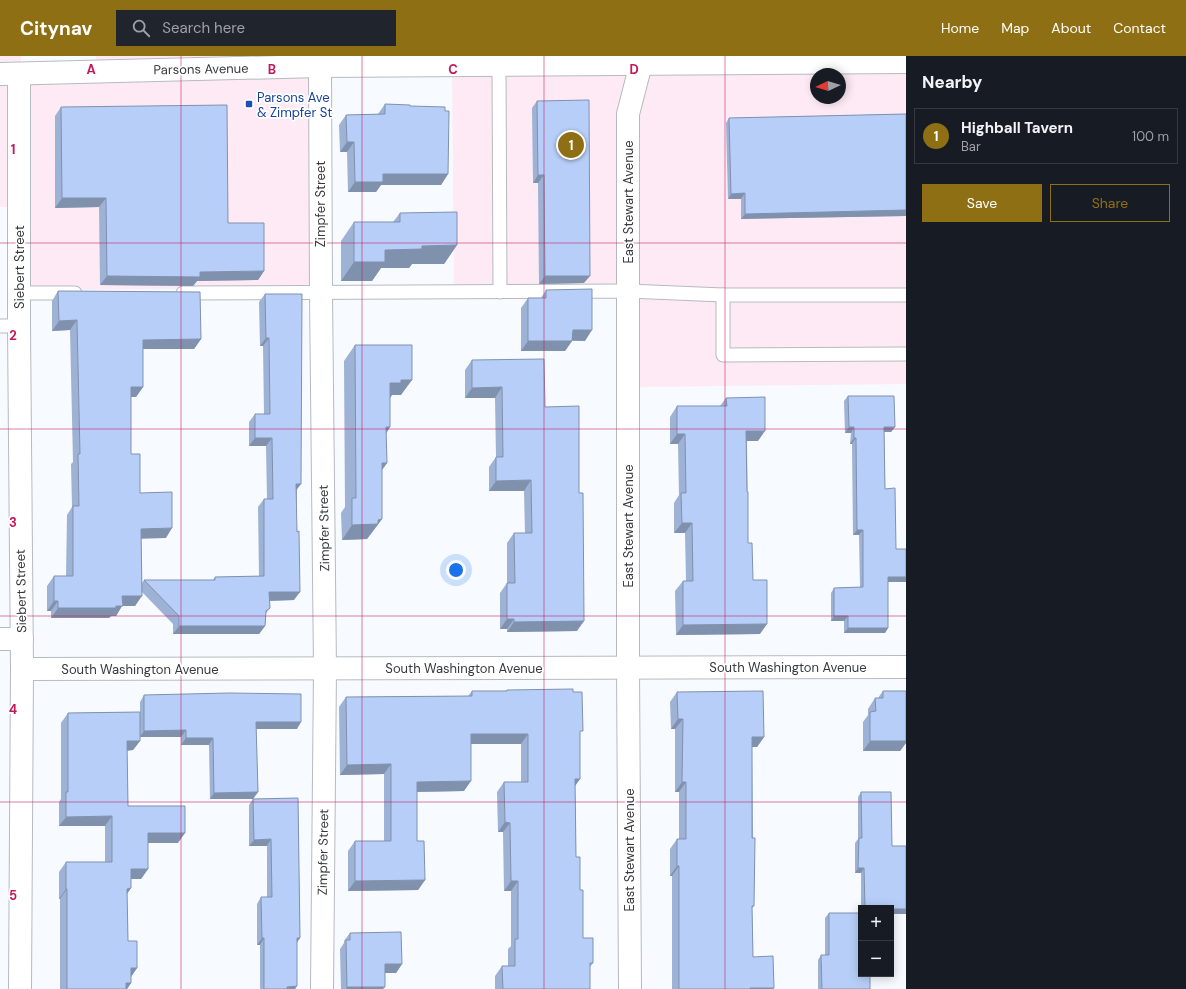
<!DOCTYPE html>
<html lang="en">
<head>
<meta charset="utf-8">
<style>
  :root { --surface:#171b24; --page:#20242c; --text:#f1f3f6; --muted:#9ea1a6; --line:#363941; --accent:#8f6f14 }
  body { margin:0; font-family:"DM Sans",sans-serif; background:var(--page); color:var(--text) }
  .controls { position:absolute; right:12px; bottom:12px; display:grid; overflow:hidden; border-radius:0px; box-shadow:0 2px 10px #0003 }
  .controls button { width:36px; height:36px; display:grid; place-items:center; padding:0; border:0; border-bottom:1px solid var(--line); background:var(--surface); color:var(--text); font:20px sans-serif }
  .compass { position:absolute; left:810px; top:12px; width:36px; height:36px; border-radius:50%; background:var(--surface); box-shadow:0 2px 10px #0003; rotate:266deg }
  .you { position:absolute; left:456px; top:514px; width:14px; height:14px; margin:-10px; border:3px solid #fff; border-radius:50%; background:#1a73e8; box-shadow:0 0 0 6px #1a73e833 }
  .badge { display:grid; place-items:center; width:26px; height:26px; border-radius:50%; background:var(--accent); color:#fff; font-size:13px; font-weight:700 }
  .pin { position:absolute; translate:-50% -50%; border:2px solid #fff; box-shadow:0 1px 4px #0006 }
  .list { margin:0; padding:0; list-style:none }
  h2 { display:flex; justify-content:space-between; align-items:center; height:52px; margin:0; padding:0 16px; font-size:17px }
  h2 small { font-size:13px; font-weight:400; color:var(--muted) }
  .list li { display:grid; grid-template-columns:26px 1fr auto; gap:12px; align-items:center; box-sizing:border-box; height:56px; margin:0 8px 8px; padding:0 8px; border:1px solid var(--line); border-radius:0px }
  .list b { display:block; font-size:15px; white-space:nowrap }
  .list p { margin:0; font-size:13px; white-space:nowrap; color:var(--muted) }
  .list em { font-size:13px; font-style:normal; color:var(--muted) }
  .actions { display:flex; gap:8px; padding:12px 16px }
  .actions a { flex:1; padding:9px 0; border:1px solid var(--accent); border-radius:0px; text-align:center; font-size:14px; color:var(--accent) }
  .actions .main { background:var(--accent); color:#fff }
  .icon { flex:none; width:22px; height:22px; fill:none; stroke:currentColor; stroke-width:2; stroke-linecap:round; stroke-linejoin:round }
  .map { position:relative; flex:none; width:906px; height:933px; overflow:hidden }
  header { display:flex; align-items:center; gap:24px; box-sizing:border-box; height:56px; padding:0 20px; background:var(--accent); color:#fff }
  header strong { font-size:19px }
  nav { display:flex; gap:22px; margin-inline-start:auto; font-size:14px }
  .search { width:280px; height:36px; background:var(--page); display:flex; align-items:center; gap:10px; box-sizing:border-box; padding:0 14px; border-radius:0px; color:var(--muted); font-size:15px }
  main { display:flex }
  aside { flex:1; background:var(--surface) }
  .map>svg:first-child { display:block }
  .commercial { fill:#fdeaf4; fill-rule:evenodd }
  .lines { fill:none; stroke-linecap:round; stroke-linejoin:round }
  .lane-casing { stroke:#b6bac1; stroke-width:15 }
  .street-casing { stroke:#b6bac1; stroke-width:24 }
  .primary-casing { stroke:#b6bac1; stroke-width:24 }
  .lane { stroke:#fff; stroke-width:13 }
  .street { stroke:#fff; stroke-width:22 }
  .primary { stroke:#fff; stroke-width:22 }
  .wall { fill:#9db2d5 }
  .shaded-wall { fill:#8091ae }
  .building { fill:#b7cff8; stroke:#8091ae }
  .grid { fill:none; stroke:#c2185b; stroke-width:1; stroke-opacity:0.55 }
  .transit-dot { fill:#1a4fb4; stroke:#fff; stroke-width:1.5 }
  .labels { text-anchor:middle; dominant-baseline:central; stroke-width:3.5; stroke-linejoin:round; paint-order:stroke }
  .street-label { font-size:13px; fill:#37393c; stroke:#fff }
  .transit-label { font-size:13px; fill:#164399; stroke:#fff; text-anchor:start }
  .grid-label { font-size:13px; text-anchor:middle; font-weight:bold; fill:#c2185b; stroke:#fff; stroke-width:3.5; stroke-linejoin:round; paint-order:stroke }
</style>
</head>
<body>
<header>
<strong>Citynav</strong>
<div class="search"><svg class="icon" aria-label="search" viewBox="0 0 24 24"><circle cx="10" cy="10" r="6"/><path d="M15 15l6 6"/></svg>Search here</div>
<nav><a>Home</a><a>Map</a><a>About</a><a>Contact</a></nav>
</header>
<main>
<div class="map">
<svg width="906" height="933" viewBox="0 0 906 933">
  <rect width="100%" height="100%" fill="#f7faff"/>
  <path class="commercial" d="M0 0H21V20L96 21V0H729L906 5V328L629 331V235L454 236 452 12 318 17 313 232 16 234V151H0ZM816 18H840V42H816Z"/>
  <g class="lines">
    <g class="lane-casing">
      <g id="lane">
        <polyline points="499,9 500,236"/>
        <polyline points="19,237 75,237"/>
        <polyline points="183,237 628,235 723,239 906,239"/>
        <polyline points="723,239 723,299 906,298"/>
        <polyline points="0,270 19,270"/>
      </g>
    </g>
    <g class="street-casing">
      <g id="street">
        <polyline points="320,10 321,238 325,613 322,933"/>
        <polyline points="19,18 19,270 22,613 20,933"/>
        <polyline points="0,583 22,583"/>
        <polyline points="22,613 906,611"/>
        <polyline points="630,933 628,611 628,58 643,0"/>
      </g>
    </g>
    <g class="primary-casing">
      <polyline id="primary" points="0,18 320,10 906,6"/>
    </g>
    <use href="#lane" class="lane"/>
    <use href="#street" class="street"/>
    <use href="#primary" class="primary"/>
  </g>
  <g class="wall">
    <polygon points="537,45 584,227 539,228 538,127 533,127 532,52"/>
    <polygon points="385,48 410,50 448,118 441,129 381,129 376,136 348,136 347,96 340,96 339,69 346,59 378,58"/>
    <polygon points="61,51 228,167 264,215 258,224 197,225 193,230 100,229 99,151 55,152 55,60"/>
    <polygon points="906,58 906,160 741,163 741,143 728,143 726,67 729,62"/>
    <polygon points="400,157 457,189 444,208 412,208 409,212 381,212 372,225 341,225 341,185 354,166 393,166"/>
    <polygon points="546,234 585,285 572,285 565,295 521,295 521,252 528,242 541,242"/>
    <polygon points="58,235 201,283 194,293 143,293 143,331 136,341 131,341 131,398 140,437 166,482 141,482 142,527 144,524 213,524 215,521 259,520 258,451 264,443 267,443 266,390 249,390 249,366 255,358 264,358 263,290 260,290 259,246 265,238 297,434 294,544 269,545 270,552 266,557 265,570 259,578 173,578 173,568 142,536 135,550 122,550 116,560 111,560 109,562 51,562 51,555 47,555 47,530 54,520 66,520 67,459 72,451 71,408 73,406 70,274 52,275 52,245"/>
    <polygon points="355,289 401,339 392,339 390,342 390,371 386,378 387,407 382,414 382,463 367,483 342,484 341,457 345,451 344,305"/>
    <polygon points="472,304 545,351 577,575 507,576 507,573 500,573 500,537 507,527 507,487 514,477 525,477 524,435 489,435 489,411 496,401 495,342 465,342 465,314"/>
    <polygon points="848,340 895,371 891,376 884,376 885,433 888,526 888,572 885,577 844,577 844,565 831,565 831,537 834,532 860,531 859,479 853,479 852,388 850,388 851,377 845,377 844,345"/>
    <polygon points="726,342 758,385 747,385 748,487 760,578 676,579 675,535 683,525 686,525 685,477 674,477 674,447 679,439 678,388 670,388 670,361 677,350 720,350"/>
    <polygon points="507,634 573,636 580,679 580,723 575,729 576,801 580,834 583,882 593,907 590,911 590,933 495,933 495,920 502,910 508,910 508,893 511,890 511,835 504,835 503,776 498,776 497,736 504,726 521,726 521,688 471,688 464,735 417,736 417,785 425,824 418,834 348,835 348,795 355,785 384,785 384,718 340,719 339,651 346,641 468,640 472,635 506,635"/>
    <polygon points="883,635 906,635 906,687 900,695 863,695 863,666 868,659 868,653 875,642 878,642"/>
    <polygon points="677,636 764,681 757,691 752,691 754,850 752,852 753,901 774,932 773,933 672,933 672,820 670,820 670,793 677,783 679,783 679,736 675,736 675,673 671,673 670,646"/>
    <polygon points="144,639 297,673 256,673 258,736 253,743 210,743 209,689 181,689 181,681 140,681 140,685 133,694 127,695 128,750 178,787 148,787 148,813 141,823 131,823 131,832 127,838 128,885 137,912 131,921 131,927 127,933 60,933 60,843 59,843 59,816 66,806 105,806 105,770 59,770 59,746 61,743 61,667 68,657 140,656 140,646"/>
    <polygon points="861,736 892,790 906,790 906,858 891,858 891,852 861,852 861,853 861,817 855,817 855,787 858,783 858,741"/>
    <polygon points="298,742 300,882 297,887 297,930 295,933 260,933 260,889 257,889 257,848 261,841 267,841 267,790 249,790 249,749 253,743"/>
    <polygon points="829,857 870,933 818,933 818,904 821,899 825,899 825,862"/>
    <polygon points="350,877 402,908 396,917 385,917 383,933 341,933 340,893 344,887 344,885"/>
  </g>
  <g class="shaded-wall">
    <polygon points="347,86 354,86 347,96 340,96"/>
    <polygon points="383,118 448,118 441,129 381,129 376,136 348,136 355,126"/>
    <polygon points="538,119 544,119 538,127 533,127"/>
    <polygon points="745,137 741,143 728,143 731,138"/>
    <polygon points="62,142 106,142 99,151 55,152"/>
    <polygon points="906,154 906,160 741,163 745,158"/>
    <polygon points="457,189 444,208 412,208 409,212 381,212 372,225 341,225 354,206 385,194 422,190"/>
    <polygon points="264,215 258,224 197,225 193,230 100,229 107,220 200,216"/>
    <polygon points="545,220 590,220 584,227 539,228"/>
    <polygon points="77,264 70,274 52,275 59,265"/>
    <polygon points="573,274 592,274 585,285 566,284"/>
    <polygon points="266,282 269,282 263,290 260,290"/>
    <polygon points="201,283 194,293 136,293 143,284"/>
    <polygon points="528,285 572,285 565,295 521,295"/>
    <polygon points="401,324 412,324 401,339 392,339 390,342 390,327"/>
    <polygon points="131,331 143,331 136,341 124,341"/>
    <polygon points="502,331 495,342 465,342 472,332"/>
    <polygon points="386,371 390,371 380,386"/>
    <polygon points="849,371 854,371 851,377 845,377"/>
    <polygon points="884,371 895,371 891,376 881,376"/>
    <polygon points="746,375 765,375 758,385 739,385"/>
    <polygon points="677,378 685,378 678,388 670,388"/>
    <polygon points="255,382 272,382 266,390 249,390"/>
    <polygon points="854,382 856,382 852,388 850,388"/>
    <polygon points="382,407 387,407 376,422"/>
    <polygon points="531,424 524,435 489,435 496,425"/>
    <polygon points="296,428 301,428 295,436"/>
    <polygon points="382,463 367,483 342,484 352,469"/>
    <polygon points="682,467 692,467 685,477 674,477"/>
    <polygon points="172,472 166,482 134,483 141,473"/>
    <polygon points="857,474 863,474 859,479 853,479"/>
    <polygon points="888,521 906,521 906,526 884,526"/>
    <polygon points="269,536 300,536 294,544 264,545"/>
    <polygon points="122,540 142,540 135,550 122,550 116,560 111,560 109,562 51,562 58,552"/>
    <polygon points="54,545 58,545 51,555 47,555"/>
    <polygon points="834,560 848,560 844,565 831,565"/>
    <polygon points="507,563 514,563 507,573 500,573"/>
    <polygon points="584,565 577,575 507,576 514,566"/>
    <polygon points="767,568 760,578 676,579 683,569"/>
    <polygon points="179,570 265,570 259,578 173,578"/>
    <polygon points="848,572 888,572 885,577 844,577"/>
    <polygon points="678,663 683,663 675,673 671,673"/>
    <polygon points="256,666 301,666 297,673 252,673"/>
    <polygon points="186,674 181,681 140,681 144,675"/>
    <polygon points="471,678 528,678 521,688 464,688"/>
    <polygon points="752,681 764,681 757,691 745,691"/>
    <polygon points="186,682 213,682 209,689 181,689"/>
    <polygon points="127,685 140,685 133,694 120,695"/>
    <polygon points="870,685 906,685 906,687 900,695 863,695"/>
    <polygon points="391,708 384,718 340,719 347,709"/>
    <polygon points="575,723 580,723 573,733"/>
    <polygon points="471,725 464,735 410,736 417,726"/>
    <polygon points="682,726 686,726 679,736 675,736"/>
    <polygon points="258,736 253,743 210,743 214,737"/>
    <polygon points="112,760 105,770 59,770 66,761"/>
    <polygon points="505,766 510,767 503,776 498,776"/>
    <polygon points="148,777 185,777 178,787 141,787"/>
    <polygon points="271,783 267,790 249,790 254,784"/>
    <polygon points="677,810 679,810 672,820 670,820"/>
    <polygon points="858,812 864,812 861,817 855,817"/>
    <polygon points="131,813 148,813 141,823 124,823"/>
    <polygon points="425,824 418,834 348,835 355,825"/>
    <polygon points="511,825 518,825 511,835 504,835"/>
    <polygon points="131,832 124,842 127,833"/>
    <polygon points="66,833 67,833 60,843 59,843"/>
    <rect x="891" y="853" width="15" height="5"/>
    <polygon points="262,882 264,882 260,889 257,889"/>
    <polygon points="297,882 300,882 295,888"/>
    <polygon points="385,908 402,908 396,917 379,917"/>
    <polygon points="131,912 137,912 130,922"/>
    <polygon points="126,927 131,927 127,933 121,933"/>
    <polygon points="297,930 295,933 285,933 287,931"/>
    <polygon points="347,931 385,931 383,933 346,933"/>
    <polygon points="750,932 774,932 773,933 750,933"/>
  </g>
  <g class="building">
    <polygon points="589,44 590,220 545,220 544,119 538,119 537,45"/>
    <polygon points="385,48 410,49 410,50 445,51 445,55 449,55 448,118 383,118 383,126 355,126 354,86 347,86 346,59 385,58"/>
    <polygon points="227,49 228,167 264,167 264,215 200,216 200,221 107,220 106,142 62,142 61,51"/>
    <polygon points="906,58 906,154 745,158 745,137 731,138 729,62"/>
    <polygon points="457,156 457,189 422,190 422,193 385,194 385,206 354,206 354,166 400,166 400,157"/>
    <polygon points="592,233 592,274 573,274 572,285 528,285 528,242 546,242 546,234"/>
    <polygon points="58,235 200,236 201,283 143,284 143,331 131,331 131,398 140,398 140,437 172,436 172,472 141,473 142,540 122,540 123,550 116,550 116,552 58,552 58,545 54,545 54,520 73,520 73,450 79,450 78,398 80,398 77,264 59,265"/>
    <polygon points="265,238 302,238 301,428 296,428 297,476 299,475 300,536 269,536 270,552 266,555 265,570 179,570 179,560 144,524 215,524 215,521 264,520 264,443 273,443 272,382 255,382 255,358 270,358 269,282 266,282"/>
    <polygon points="355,289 412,289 412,324 401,324 401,327 390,327 390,371 386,371 387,407 382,407 382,463 378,464 378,468 352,469 352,442 356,442"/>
    <polygon points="544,303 545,351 579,350 579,437 583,437 584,565 514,566 514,563 507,563 507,527 515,527 514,477 532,477 531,424 496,425 496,401 503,401 502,331 472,332 472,304"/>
    <polygon points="848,340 894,340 895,371 884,371 885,433 895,432 896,493 906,493 906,521 888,521 888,572 848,572 848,560 834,560 834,532 863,531 863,474 857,474 856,382 854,382 854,371 849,371"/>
    <polygon points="765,341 765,375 746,375 747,436 748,436 748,487 752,487 753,524 767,524 767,568 683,569 683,525 693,525 692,467 682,467 681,437 686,437 685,378 677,378 677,350 727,350 726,342"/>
    <polygon points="573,633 573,636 582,636 583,675 580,675 580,723 575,723 576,801 580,801 580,834 583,834 583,882 593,882 593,907 590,907 590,933 503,933 502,910 515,910 515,883 518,883 518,825 511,825 510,767 505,766 504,726 528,726 528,678 471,678 471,725 417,726 417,785 424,785 425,824 355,825 355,785 391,785 391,708 347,709 346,641 472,640 472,635 507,635 507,634"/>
    <polygon points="763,635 764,681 752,681 752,782 755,782 754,850 752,850 753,901 773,900 774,932 750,932 750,933 679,933 679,810 677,810 677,783 686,783 686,726 682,726 683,663 678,663 677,636"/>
    <polygon points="883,635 906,635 906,685 870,685 870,656 876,655 875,642 883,642"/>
    <polygon points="229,637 301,638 301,666 256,666 258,736 214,737 213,682 186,682 186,674 144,675 144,639"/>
    <polygon points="140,656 140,685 127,685 128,750 185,750 185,777 148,777 148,813 131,813 131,832 127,833 128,885 137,885 137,912 131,912 131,927 126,927 126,933 67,933 67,833 66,833 66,806 112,806 112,760 66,761 66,736 68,736 68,657"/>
    <polygon points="861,736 891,736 892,790 906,790 906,853 891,853 891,852 865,852 864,812 858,812 859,782 862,782"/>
    <polygon points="298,742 300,882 297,882 297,930 287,931 287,933 264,933 264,882 262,882 261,841 272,841 271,783 254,784 253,743"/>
    <polygon points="829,857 861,857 861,918 870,918 870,933 822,933 821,899 829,899"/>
    <polygon points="401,876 402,908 385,908 385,931 347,931 346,884 350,884 350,877"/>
  </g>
  <path class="grid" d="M181 0V933M362 0V933M544 0V933M725 0V933M0 187H906M0 373H906M0 560H906M0 746H906"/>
  <rect class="transit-dot" x="245" y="44" width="8" height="8" rx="2"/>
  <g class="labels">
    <g class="street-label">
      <text transform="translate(201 13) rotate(-1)">Parsons Avenue</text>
      <text transform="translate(628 146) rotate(-90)">East Stewart Avenue</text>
      <text transform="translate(320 148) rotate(-90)">Zimpfer Street</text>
      <text transform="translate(19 211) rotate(-90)">Siebert Street</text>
      <text transform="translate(628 470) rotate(-90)">East Stewart Avenue</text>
      <text transform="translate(324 472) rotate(-91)">Zimpfer Street</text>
      <text transform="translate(21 535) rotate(-91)">Siebert Street</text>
      <text x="788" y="611">South Washington Avenue</text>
      <text x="464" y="612">South Washington Avenue</text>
      <text x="140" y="613">South Washington Avenue</text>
      <text transform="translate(629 794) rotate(-90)">East Stewart Avenue</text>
      <text transform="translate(323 796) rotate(-89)">Zimpfer Street</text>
    </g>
    <g class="transit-label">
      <text x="257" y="41">Parsons Ave<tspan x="257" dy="15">&amp; Zimpfer St</tspan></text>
    </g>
  </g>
  <g class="grid-label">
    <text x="91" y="18">A</text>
    <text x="272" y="18">B</text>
    <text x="453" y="18">C</text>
    <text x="634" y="18">D</text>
    <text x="13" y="98">1</text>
    <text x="13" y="284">2</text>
    <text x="13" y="471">3</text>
    <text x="13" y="658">4</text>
    <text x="13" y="844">5</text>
  </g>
</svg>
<div class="controls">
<button>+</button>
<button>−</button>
</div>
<svg class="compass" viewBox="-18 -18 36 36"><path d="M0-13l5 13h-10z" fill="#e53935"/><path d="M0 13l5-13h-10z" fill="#9ea1a6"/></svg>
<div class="you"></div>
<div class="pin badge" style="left:571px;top:89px">1</div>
</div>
<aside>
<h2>Nearby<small></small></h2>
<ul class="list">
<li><span class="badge">1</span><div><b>Highball Tavern</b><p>Bar</p></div><em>100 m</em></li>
</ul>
<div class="actions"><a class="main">Save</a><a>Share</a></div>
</aside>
</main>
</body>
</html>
